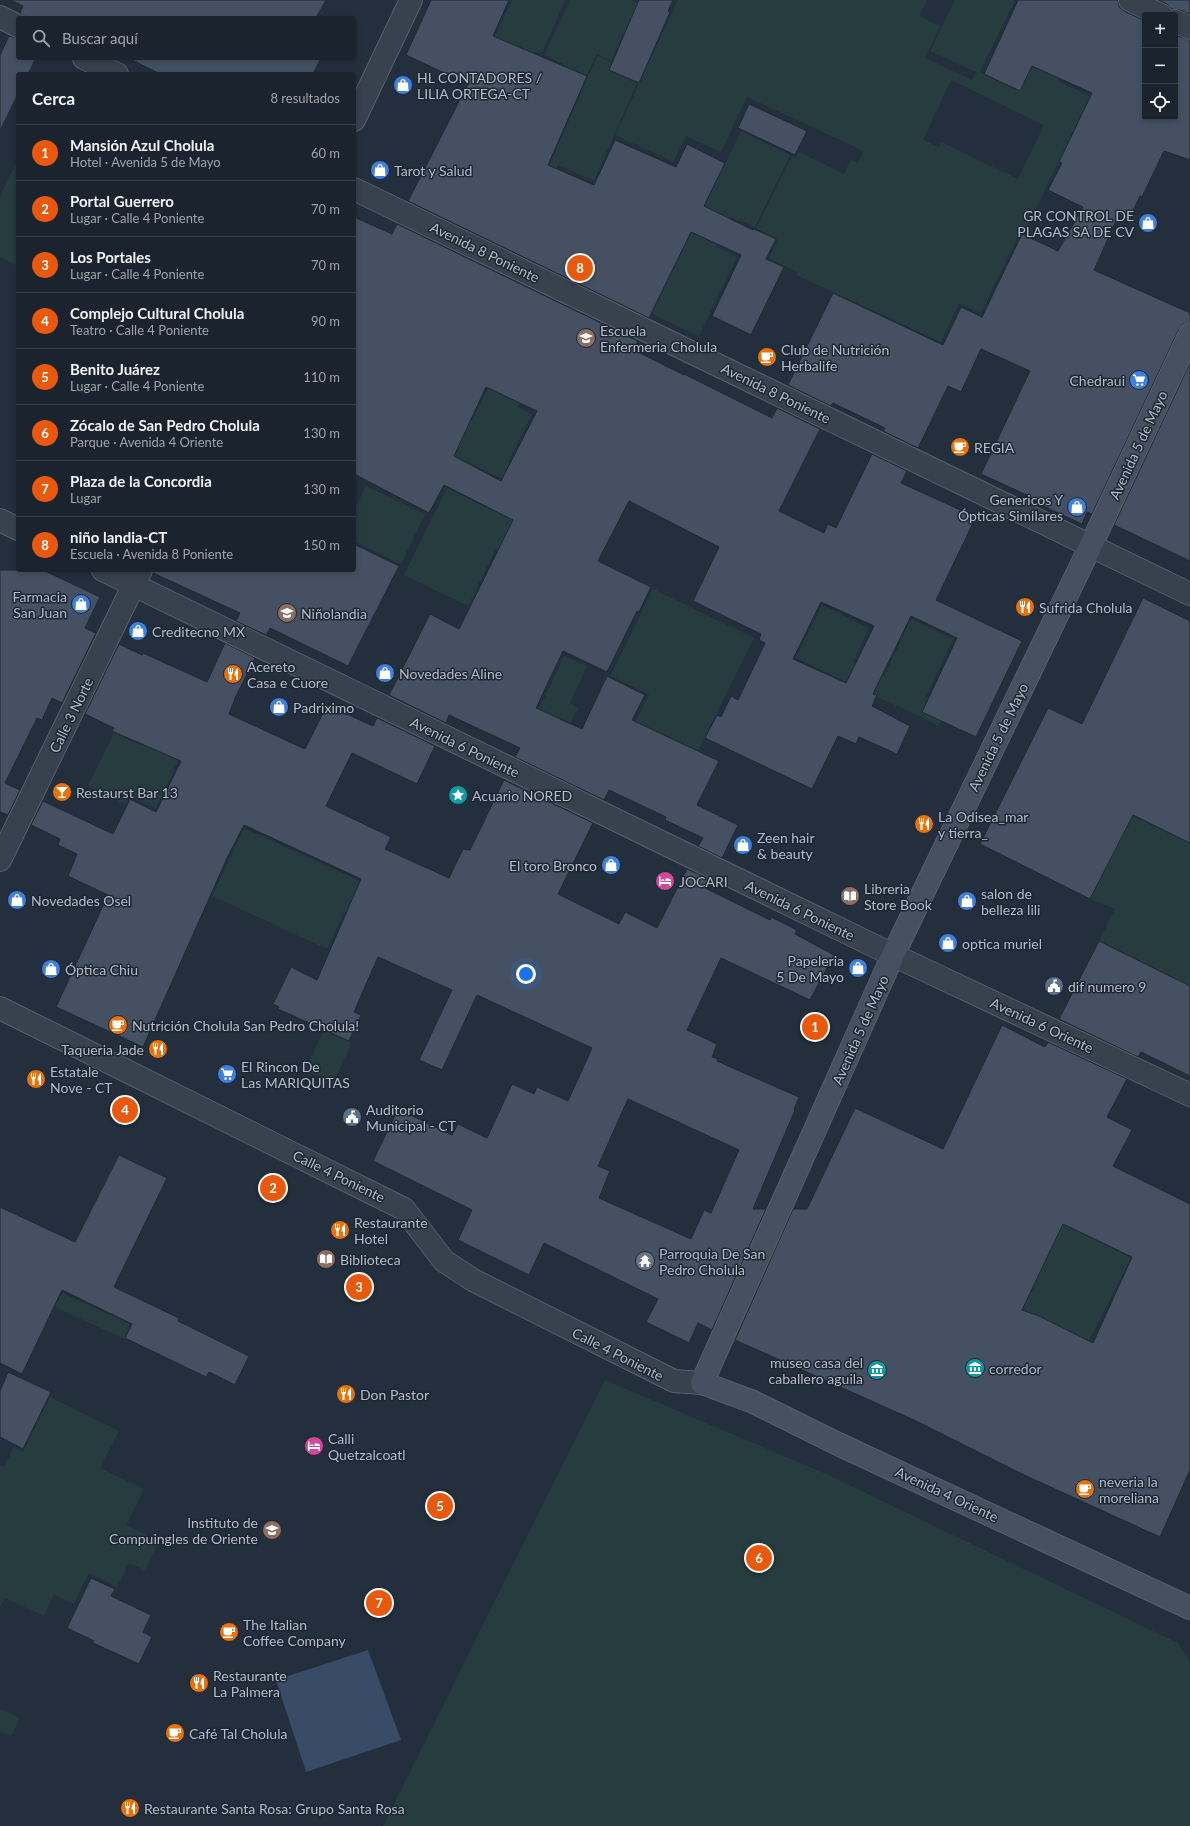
<!DOCTYPE html>
<html lang="es">
<head>
<meta charset="utf-8">
<style>
  :root { --surface:#1b232e; --page:#282f3a; --text:#f1f3f6; --muted:#a0a4aa; --line:#39404a; --accent:#ea580c }
  body { margin:0; font-family:Lato,sans-serif; background:var(--page); color:var(--text) }
  .controls { position:absolute; right:12px; top:12px; display:grid; overflow:hidden; border-radius:4px; box-shadow:0 2px 6px #0003 }
  .controls button { width:36px; height:36px; display:grid; place-items:center; padding:0; border:0; border-bottom:1px solid var(--line); background:var(--surface); color:var(--text); font:20px sans-serif }
  .you { position:absolute; left:526px; top:974px; width:14px; height:14px; margin:-10px; border:3px solid #fff; border-radius:50%; background:#1a73e8; box-shadow:0 0 0 6px #1a73e833 }
  .badge { display:grid; place-items:center; width:26px; height:26px; border-radius:50%; background:var(--accent); color:#fff; font-size:13px; font-weight:700 }
  .pin { position:absolute; translate:-50% -50%; border:2px solid #fff; box-shadow:0 1px 4px #0006 }
  .list { margin:0; padding:0; list-style:none }
  h2 { display:flex; justify-content:space-between; align-items:center; height:52px; margin:0; padding:0 16px; font-size:17px }
  h2 small { font-size:13px; font-weight:400; color:var(--muted) }
  .list li { display:grid; grid-template-columns:26px 1fr auto; gap:12px; align-items:center; box-sizing:border-box; height:56px; padding:0 16px; border-top:1px solid var(--line) }
  .list b { display:block; font-size:15px; white-space:nowrap }
  .list p { margin:0; font-size:13px; white-space:nowrap; color:var(--muted) }
  .list em { font-size:13px; font-style:normal; color:var(--muted) }
  .icon { flex:none; width:22px; height:22px; fill:none; stroke:currentColor; stroke-width:2; stroke-linecap:round; stroke-linejoin:round }
  .map { position:relative; flex:none; width:1190px; height:1826px; overflow:hidden }
  .search { position:absolute; background:var(--surface); box-shadow:0 2px 6px #0003; left:16px; top:16px; width:340px; height:44px; display:flex; align-items:center; gap:10px; box-sizing:border-box; padding:0 14px; border-radius:4px; color:var(--muted); font-size:15px }
  .panel { position:absolute; background:var(--surface); box-shadow:0 2px 6px #0003; left:16px; top:72px; width:340px; height:500px; border-radius:4px }
  .map>svg:first-child { display:block }
  .green { fill:#263c3f; fill-rule:evenodd }
  .water { fill:#394c67 }
  .building { fill:#455162; stroke:#1f2835; fill-rule:evenodd }
  .lines { fill:none; stroke-linecap:round; stroke-linejoin:round }
  .street-casing { stroke:#565f6c; stroke-width:24 }
  .secondary-casing { stroke:#565f6c; stroke-width:24 }
  .street { stroke:#38414e; stroke-width:22 }
  .secondary { stroke:#465061; stroke-width:22 }
  .labels { text-anchor:middle; dominant-baseline:central; stroke-width:3; stroke-linejoin:round; paint-order:stroke }
  .poi-label { font-size:14px; fill:#b4bcc9; stroke:#1d2633; text-anchor:start }
  .street-label { font-size:14px; fill:#b4bcc9; stroke:#1d2633 }
</style>
</head>
<body>
<div class="map">
<svg width="1190" height="1826" viewBox="0 0 1190 1826">
  <rect width="100%" height="100%" fill="#242f3e"/>
  <g class="green">
    <polygon points="512,0 565,0 542,53 536,51 531,61 492,43"/>
    <polygon points="570,0 631,0 644,6 629,37 623,34 611,61 597,54 583,83 560,72 564,64 544,55"/>
    <path d="M678 0H927L919 16 940 26 925 58 972 80 976 72 930 51 955 0H1015L980 72 1020 91 1033 64 1060 77 1058 81 1090 96 1025 232 1021 230 981 313 959 303 941 342 796 275 797 272 769 258 778 240 756 228 792 156 795 158 799 152 844 174 851 159 858 163 864 151 747 97 721 152 686 136 673 162 615 135ZM951 80 1044 125 1018 179 941 142 939 147 923 140Z"/>
    <polygon points="597,56 619,65 616,74 637,83 594,181 558,165 537,211 541,184"/>
    <polygon points="741,131 790,155 755,227 731,217 716,247 737,257 699,336 652,314"/>
    <polygon points="18,160 18,266 0,257 0,196"/>
    <polygon points="490,384 521,399 517,407 532,414 508,462 512,465 505,480 428,443 446,407 472,420"/>
    <polygon points="518,462 513,558 496,549 468,606 404,575 447,488 493,511"/>
    <polygon points="366,486 425,514 401,564 354,541 354,511"/>
    <polygon points="653,589 754,638 698,751 669,737 653,771 635,723 649,694 610,676"/>
    <polygon points="822,605 869,628 853,662 884,676 911,619 953,639 926,697 948,707 939,726 796,658"/>
    <polygon points="564,656 587,666 570,703 578,708 571,723 559,718 554,728 534,720"/>
    <polygon points="114,733 142,746 144,743 179,759 156,808 129,796 125,804 88,786"/>
    <polygon points="1132,816 1190,843 1190,986 1099,941 1115,909 1090,899"/>
    <polygon points="244,828 362,882 348,912 344,913 327,949 212,896"/>
    <polygon points="324,1030 352,1043 333,1083 305,1070"/>
    <polygon points="1063,1224 1131,1258 1089,1341 1022,1310"/>
    <polygon points="62,1293 130,1324 124,1339 55,1307"/>
    <polygon points="605,1380 824,1473 1178,1643 1190,1662 1190,1826 383,1826"/>
    <polygon points="50,1397 119,1431 100,1468 144,1489 126,1525 159,1541 145,1570 129,1563 117,1587 89,1573 74,1604 54,1594 44,1616 5,1598 0,1607 0,1465 4,1467 14,1447 23,1452"/>
    <polygon points="0,1709 20,1718 11,1736 0,1731"/>
  </g>
  <polygon class="water" points="368,1650 401,1740 306,1772 276,1680"/>
  <g class="building">
    <polygon points="10,0 326,0 316,18 27,18 20,13 23,6"/>
    <polygon points="431,0 509,0 493,36 587,76 548,165 594,185 615,140 676,167 687,144 725,163 704,206 753,230 754,229 776,239 766,259 784,267 751,335 712,316 741,255 691,232 649,318 408,201 468,84 406,55"/>
    <polygon points="639,0 673,0 668,11 670,12 639,83 609,70"/>
    <polygon points="1018,0 1118,0 1119,7 1124,11 1145,21 1145,117 1175,117 1175,35 1190,40 1190,160 1164,151 1142,197 1140,196 1129,219 1119,214 1094,270 1190,313 1190,322 1183,324 1179,329 1092,514 1087,512 1082,524 1043,506 1044,503 981,474 1030,371 981,349 961,392 948,386 918,448 883,431 885,428 833,403 831,406 788,385 833,293 943,345 961,307 982,317 1022,234 1058,251 1083,207 1048,190 1062,163 1059,162 1092,93 1032,66 1020,91 984,74"/>
    <polygon points="1159,0 1190,0 1190,14 1180,10 1172,9 1167,4"/>
    <polygon points="9,36 18,38 18,58 36,58 28,74 18,74 18,94 0,131 0,55"/>
    <polygon points="128,58 321,58 313,74 160,74"/>
    <polygon points="749,104 807,131 795,155 738,128"/>
    <path d="M354 217 392 234 397 224 638 341 634 350 684 375V374L772 418 777 408 820 429 779 511 824 533 828 524 836 528 872 454 907 471 901 483 976 517 936 600 1022 641 976 737 922 712 957 638 911 616 873 694 877 695 872 706 910 726 897 754 859 737 856 744 838 736 812 789 705 738 717 715 721 717 731 696 738 700 765 643 759 640 761 634 693 601 719 547 629 501 598 561 651 587 639 612 637 611 607 672 563 651 536 708 582 729 607 676 645 695 632 720 719 761 697 805 738 825 722 858 698 846 703 838 665 820 666 817 609 790 604 800 515 757 520 748 449 715 446 723 389 695 430 614 459 629 513 520 444 485 429 513 354 474ZM486 387 537 411 501 481 454 456ZM821 602 874 626 846 683 793 659Z"/>
    <polygon points="1190,363 1190,561 1114,525"/>
    <polygon points="354,544 399,566 348,666 270,628 266,635 236,621 240,613 153,573 153,570 354,570"/>
    <polygon points="0,570 43,570 100,597 85,628 96,633 62,703 52,698 42,720 37,718 5,783 20,790 8,815 0,812"/>
    <polygon points="1143,598 1190,621 1190,843 1133,815 1090,899 980,844 1048,708 1082,724"/>
    <path d="M225 643 255 658 236 696 229 714 305 749 327 705 373 726 377 718 435 746 417 784 352 753 326 806 391 837 385 849 449 878 463 849 470 850 504 780 593 823 558 894 619 924 625 912 657 928 687 869 711 880 707 889 770 920 771 917 797 930 795 934 834 955 810 1000 721 958 687 1030 717 1044 712 1057 718 1059 717 1061 799 1097 794 1109 795 1110 753 1209H766L712 1330 698 1323 689 1343 646 1322 658 1299 544 1243 529 1275 458 1240 472 1210 373 1161 398 1109 452 1135 458 1124 487 1138 512 1084 534 1094 537 1087 568 1101 592 1048 477 995 442 1070 419 1060 452 990 378 957 354 1012 361 1015 349 1041 278 1009 279 1007 273 1004 291 967 317 980 361 879 244 825 228 856 143 1047 56 1007 108 895 68 876 77 854 58 845 60 839 31 825 43 801 113 834 130 799 156 812 181 761 112 731 114 728 85 714 119 644 142 655 143 653 207 682ZM628 1099 739 1150 711 1213 704 1210 691 1239 599 1198 610 1171 598 1166Z"/>
    <polygon points="1099,941 1190,986 1190,1076 1141,1052 1138,1057 1059,1019"/>
    <path d="M1002 1025 1045 1047 1048 1042 1127 1079 1107 1117 1132 1130 1113 1166 1190 1204V1470L1160 1537 1022 1474 914 1420 735 1340 793 1209H807L855 1108 943 1149ZM1063 1224 1132 1257 1093 1343 1039 1316 1022 1310Z"/>
    <polygon points="119,1155 167,1178 114,1287 179,1318 178,1321 249,1356 235,1385 209,1372 206,1377 125,1338 132,1324 62,1290 22,1374 0,1363 0,1207 75,1242"/>
    <polygon points="8,1372 51,1392 23,1449 0,1437 0,1391"/>
    <polygon points="91,1578 115,1589 111,1596 151,1615 143,1632 152,1637 139,1664 93,1643 94,1641 67,1628"/>
  </g>
  <g class="lines">
    <g class="street-casing">
      <g id="street">
        <polyline points="1130,0 1161,15"/>
        <polyline points="0,17 18,26"/>
        <polyline points="1175,21 1190,28"/>
        <polyline points="84,58 117,74"/>
        <polyline points="354,120 411,0"/>
        <polyline points="354,189 1190,594"/>
        <polyline points="0,520 18,529"/>
        <polyline points="103,570 893,955 1190,1095"/>
        <polyline points="0,860 141,570"/>
        <polyline points="0,1008 404,1209 444,1261 473,1280 674,1381 702,1383"/>
      </g>
    </g>
    <g class="secondary-casing">
      <polyline id="secondary" points="1190,334 1091,545 893,955 702,1383 751,1401 838,1444 1190,1608"/>
    </g>
    <use href="#street" class="street"/>
    <use href="#secondary" class="secondary"/>
  </g>
  <defs>
    <g id="shop-disc" transform="scale(1)"><circle r="9.5" fill="#3f7fe0" stroke="#1d2633"/><path d="M-5-2.5h2.3a2.7 3.5 0 0 1 5.4 0H5L5.5 6h-11ZM-1.5-2.5h3a1.5 2.3 0 0 0-3 0Z" fill="#fff"/></g>
    <g id="school-disc" transform="scale(1)"><circle r="9.5" fill="#8d6e63" stroke="#1d2633"/><path d="M0-5L7-2L0 1L-7-2ZM-4 1L0 2.5L4 1V4Q0 6-4 4Z" fill="#fff"/></g>
    <g id="cafe-disc" transform="scale(1)"><circle r="9.5" fill="#e8710a" stroke="#1d2633"/><path d="M-5.5-4.5H6V0H3Q3 3.5 0 3.5H-2.5Q-5.5 3.5-5.5 0ZM3-3.2v2h1.7v-2ZM-6 4.5H4V6H-6Z" fill="#fff"/></g>
    <g id="supermarket-disc" transform="scale(1)"><circle r="9.5" fill="#3f7fe0" stroke="#1d2633"/><path d="M-6-5.5h2.5l.6 2H6L4.5 2H-2.5L-4.4-4H-6ZM-1.5 3.2a1.3 1.3 0 1 0 .1 0ZM3 3.2a1.3 1.3 0 1 0 .1 0Z" fill="#fff"/></g>
    <g id="restaurant-disc" transform="scale(1)"><circle r="9.5" fill="#e8710a" stroke="#1d2633"/><path d="M-5-6h1v4h1v-4h1v4h1v-4h1v5L-1.5 .5V6h-2V.5L-5-1ZM5-6V6H3V1.5H1.5Q1.5-4 5-6Z" fill="#fff"/></g>
    <g id="bar-disc" transform="scale(1)"><circle r="9.5" fill="#e8710a" stroke="#1d2633"/><path d="M-6-5H6L.8 .8V4.5H3.5V6h-7V4.5H-.8V.8Z" fill="#fff"/></g>
    <g id="sight-disc" transform="scale(1)"><circle r="9.5" fill="#0f9aa8" stroke="#1d2633"/><path d="M0-6L1.8-2.2L6-1.7L2.9 1.2L3.7 5.4L0 3.3L-3.7 5.4L-2.9 1.2L-6-1.7L-1.8-2.2Z" fill="#fff"/></g>
    <g id="hotel-disc" transform="scale(1)"><circle r="9.5" fill="#d1479c" stroke="#1d2633"/><path d="M-6-4.5h1.5V1H6V5H4.5V3h-9V5H-6ZM-4 0a1.8 1.8 0 1 1 3.6 0ZM.5 0V-2.5h3Q6-2.5 6 0Z" fill="#fff"/></g>
    <g id="library-disc" transform="scale(1)"><circle r="9.5" fill="#8d6e63" stroke="#1d2633"/><path d="M-6-4Q-3-5.5-.7-3.5V5Q-3 3-6 4ZM6-4Q3-5.5 .7-3.5V5Q3 3 6 4Z" fill="#fff"/></g>
    <g id="civic-disc" transform="scale(1)"><circle r="9.5" fill="#5c6f8a" stroke="#1d2633"/><path d="M-.6-6.5H3V-4.5H.6V-3L4-1V1h2V6H-6V1h2V-1L-.6-3ZM-1.2 2.5V6h2.4V2.5Z" fill="#fff"/></g>
    <g id="temple-disc" transform="scale(1)"><circle r="9.5" fill="#6b7280" stroke="#1d2633"/><path d="M0-6L5-2H3V0L6.5 2.5H4V6H1.5V3h-3V6H-4V2.5H-6.5L-3 0V-2H-5Z" fill="#fff"/></g>
    <g id="museum-disc" transform="scale(1)"><circle r="9.5" fill="#0f9aa8" stroke="#1d2633"/><path d="M0-6L6-3V-2H-6V-3ZM-5-1h2V3h-2ZM-1-1h2V3h-2ZM3-1h2V3H3ZM-6 4H6V6H-6Z" fill="#fff"/></g>
  </defs>
  <g fill-rule="evenodd">
    <use href="#shop-disc" x="403" y="85"/>
    <use href="#shop-disc" x="380" y="170"/>
    <use href="#shop-disc" x="1148" y="223"/>
    <use href="#school-disc" x="586" y="338"/>
    <use href="#cafe-disc" x="767" y="357"/>
    <use href="#supermarket-disc" x="1139" y="380"/>
    <use href="#cafe-disc" x="960" y="447"/>
    <use href="#shop-disc" x="1077" y="507"/>
    <use href="#shop-disc" x="81" y="604"/>
    <use href="#restaurant-disc" x="1025" y="607"/>
    <use href="#school-disc" x="287" y="613"/>
    <use href="#shop-disc" x="138" y="631"/>
    <use href="#shop-disc" x="385" y="673"/>
    <use href="#restaurant-disc" x="233" y="674"/>
    <use href="#shop-disc" x="279" y="707"/>
    <use href="#bar-disc" x="62" y="792"/>
    <use href="#sight-disc" x="458" y="795"/>
    <use href="#restaurant-disc" x="924" y="824"/>
    <use href="#shop-disc" x="743" y="845"/>
    <use href="#shop-disc" x="611" y="865"/>
    <use href="#hotel-disc" x="665" y="881"/>
    <use href="#library-disc" x="850" y="896"/>
    <use href="#shop-disc" x="17" y="900"/>
    <use href="#shop-disc" x="967" y="901"/>
    <use href="#shop-disc" x="948" y="943"/>
    <use href="#shop-disc" x="858" y="968"/>
    <use href="#shop-disc" x="51" y="969"/>
    <use href="#civic-disc" x="1054" y="986"/>
    <use href="#cafe-disc" x="118" y="1025"/>
    <use href="#restaurant-disc" x="158" y="1049"/>
    <use href="#supermarket-disc" x="227" y="1074"/>
    <use href="#restaurant-disc" x="36" y="1079"/>
    <use href="#civic-disc" x="352" y="1117"/>
    <use href="#restaurant-disc" x="340" y="1230"/>
    <use href="#library-disc" x="326" y="1259"/>
    <use href="#temple-disc" x="645" y="1261"/>
    <use href="#museum-disc" x="975" y="1368"/>
    <use href="#museum-disc" x="877" y="1370"/>
    <use href="#restaurant-disc" x="346" y="1394"/>
    <use href="#hotel-disc" x="314" y="1446"/>
    <use href="#cafe-disc" x="1085" y="1489"/>
    <use href="#school-disc" x="272" y="1530"/>
    <use href="#cafe-disc" x="229" y="1632"/>
    <use href="#restaurant-disc" x="199" y="1683"/>
    <use href="#cafe-disc" x="175" y="1733"/>
    <use href="#restaurant-disc" x="130" y="1808"/>
  </g>
  <g class="labels">
    <g class="poi-label">
      <text x="417" y="77">HL CONTADORES /<tspan x="417" dy="16">LILIA ORTEGA-CT</tspan></text>
      <text x="394" y="170">Tarot y Salud</text>
      <text x="1134" y="215" text-anchor="end">GR CONTROL DE<tspan x="1134" dy="16">PLAGAS SA DE CV</tspan></text>
      <text x="600" y="330">Escuela<tspan x="600" dy="16">Enfermeria Cholula</tspan></text>
      <text x="781" y="349">Club de Nutrición<tspan x="781" dy="16">Herbalife</tspan></text>
      <text x="1125" y="380" text-anchor="end">Chedraui</text>
      <text x="974" y="447">REGIA</text>
      <text x="1063" y="499" text-anchor="end">Genericos Y<tspan x="1063" dy="16">Ópticas Similares</tspan></text>
      <text x="67" y="596" text-anchor="end">Farmacia<tspan x="67" dy="16">San Juan</tspan></text>
      <text x="1039" y="607">Sufrida Cholula</text>
      <text x="301" y="613">Niñolandia</text>
      <text x="152" y="631">Creditecno MX</text>
      <text x="247" y="666">Acereto<tspan x="247" dy="16">Casa e Cuore</tspan></text>
      <text x="399" y="673">Novedades Aline</text>
      <text x="293" y="707">Padriximo</text>
      <text x="76" y="792">Restaurst Bar 13</text>
      <text x="472" y="795">Acuario NORED</text>
      <text x="938" y="816">La Odisea_mar<tspan x="938" dy="16">y tierra_</tspan></text>
      <text x="757" y="837">Zeen hair<tspan x="757" dy="16">&amp; beauty</tspan></text>
      <text x="597" y="865" text-anchor="end">El toro Bronco</text>
      <text x="679" y="881">JOCARI</text>
      <text x="864" y="888">Libreria<tspan x="864" dy="16">Store Book</tspan></text>
      <text x="981" y="893">salon de<tspan x="981" dy="16">belleza lili</tspan></text>
      <text x="31" y="900">Novedades Osel</text>
      <text x="962" y="943">optica muriel</text>
      <text x="844" y="960" text-anchor="end">Papeleria<tspan x="844" dy="16">5 De Mayo</tspan></text>
      <text x="65" y="969">Óptica Chiu</text>
      <text x="1068" y="986">dif numero 9</text>
      <text x="132" y="1025">Nutrición Cholula San Pedro Cholula!</text>
      <text x="144" y="1049" text-anchor="end">Taqueria Jade</text>
      <text x="241" y="1066">El Rincon De<tspan x="241" dy="16">Las MARIQUITAS</tspan></text>
      <text x="50" y="1071">Estatale<tspan x="50" dy="16">Nove - CT</tspan></text>
      <text x="366" y="1109">Auditorio<tspan x="366" dy="16">Municipal - CT</tspan></text>
      <text x="354" y="1222">Restaurante<tspan x="354" dy="16">Hotel</tspan></text>
      <text x="659" y="1253">Parroquia De San<tspan x="659" dy="16">Pedro Cholula</tspan></text>
      <text x="340" y="1259">Biblioteca</text>
      <text x="863" y="1362" text-anchor="end">museo casa del<tspan x="863" dy="16">caballero aguila</tspan></text>
      <text x="989" y="1368">corredor</text>
      <text x="360" y="1394">Don Pastor</text>
      <text x="328" y="1438">Calli<tspan x="328" dy="16">Quetzalcoatl</tspan></text>
      <text x="1099" y="1481">neveria la<tspan x="1099" dy="16">moreliana</tspan></text>
      <text x="258" y="1522" text-anchor="end">Instituto de<tspan x="258" dy="16">Compuingles de Oriente</tspan></text>
      <text x="243" y="1624">The Italian<tspan x="243" dy="16">Coffee Company</tspan></text>
      <text x="213" y="1675">Restaurante<tspan x="213" dy="16">La Palmera</tspan></text>
      <text x="189" y="1733">Café Tal Cholula</text>
      <text x="144" y="1808">Restaurante Santa Rosa: Grupo Santa Rosa</text>
    </g>
    <g class="street-label">
      <text transform="translate(485 252) rotate(26)">Avenida 8 Poniente</text>
      <text transform="translate(776 393) rotate(26)">Avenida 8 Poniente</text>
      <text transform="translate(1138 445) rotate(-65)">Avenida 5 de Mayo</text>
      <text transform="translate(71 715) rotate(-64)">Calle 3 Norte</text>
      <text transform="translate(998 737) rotate(-64)">Avenida 5 de Mayo</text>
      <text transform="translate(465 747) rotate(26)">Avenida 6 Poniente</text>
      <text transform="translate(800 910) rotate(26)">Avenida 6 Poniente</text>
      <text transform="translate(1042 1025) rotate(25)">Avenida 6 Oriente</text>
      <text transform="translate(860 1030) rotate(-66)">Avenida 5 de Mayo</text>
      <text transform="translate(339 1176) rotate(26)">Calle 4 Poniente</text>
      <text transform="translate(618 1354) rotate(27)">Calle 4 Poniente</text>
      <text transform="translate(947 1494) rotate(25)">Avenida 4 Oriente</text>
    </g>
  </g>
</svg>
<div class="controls">
<button>+</button>
<button>−</button>
<button><svg class="icon" aria-label="locate" viewBox="0 0 24 24"><circle cx="12" cy="12" r="6"/><path d="M12 2v4M12 18v4M2 12h4M18 12h4"/></svg></button>
</div>
<div class="you"></div>
<div class="pin badge" style="left:815px;top:1027px">1</div>
<div class="pin badge" style="left:273px;top:1188px">2</div>
<div class="pin badge" style="left:359px;top:1287px">3</div>
<div class="pin badge" style="left:125px;top:1110px">4</div>
<div class="pin badge" style="left:440px;top:1506px">5</div>
<div class="pin badge" style="left:759px;top:1558px">6</div>
<div class="pin badge" style="left:379px;top:1603px">7</div>
<div class="pin badge" style="left:580px;top:268px">8</div>
<div class="search"><svg class="icon" aria-label="search" viewBox="0 0 24 24"><circle cx="10" cy="10" r="6"/><path d="M15 15l6 6"/></svg>Buscar aquí</div>
<section class="panel">
<h2>Cerca<small>8 resultados</small></h2>
<ul class="list">
<li><span class="badge">1</span><div><b>Mansión Azul Cholula</b><p>Hotel · Avenida 5 de Mayo</p></div><em>60 m</em></li>
<li><span class="badge">2</span><div><b>Portal Guerrero</b><p>Lugar · Calle 4 Poniente</p></div><em>70 m</em></li>
<li><span class="badge">3</span><div><b>Los Portales</b><p>Lugar · Calle 4 Poniente</p></div><em>70 m</em></li>
<li><span class="badge">4</span><div><b>Complejo Cultural Cholula</b><p>Teatro · Calle 4 Poniente</p></div><em>90 m</em></li>
<li><span class="badge">5</span><div><b>Benito Juárez</b><p>Lugar · Calle 4 Poniente</p></div><em>110 m</em></li>
<li><span class="badge">6</span><div><b>Zócalo de San Pedro Cholula</b><p>Parque · Avenida 4 Oriente</p></div><em>130 m</em></li>
<li><span class="badge">7</span><div><b>Plaza de la Concordia</b><p>Lugar</p></div><em>130 m</em></li>
<li><span class="badge">8</span><div><b>niño landia-CT</b><p>Escuela · Avenida 8 Poniente</p></div><em>150 m</em></li>
</ul>
</section>
</div>
</body>
</html>
